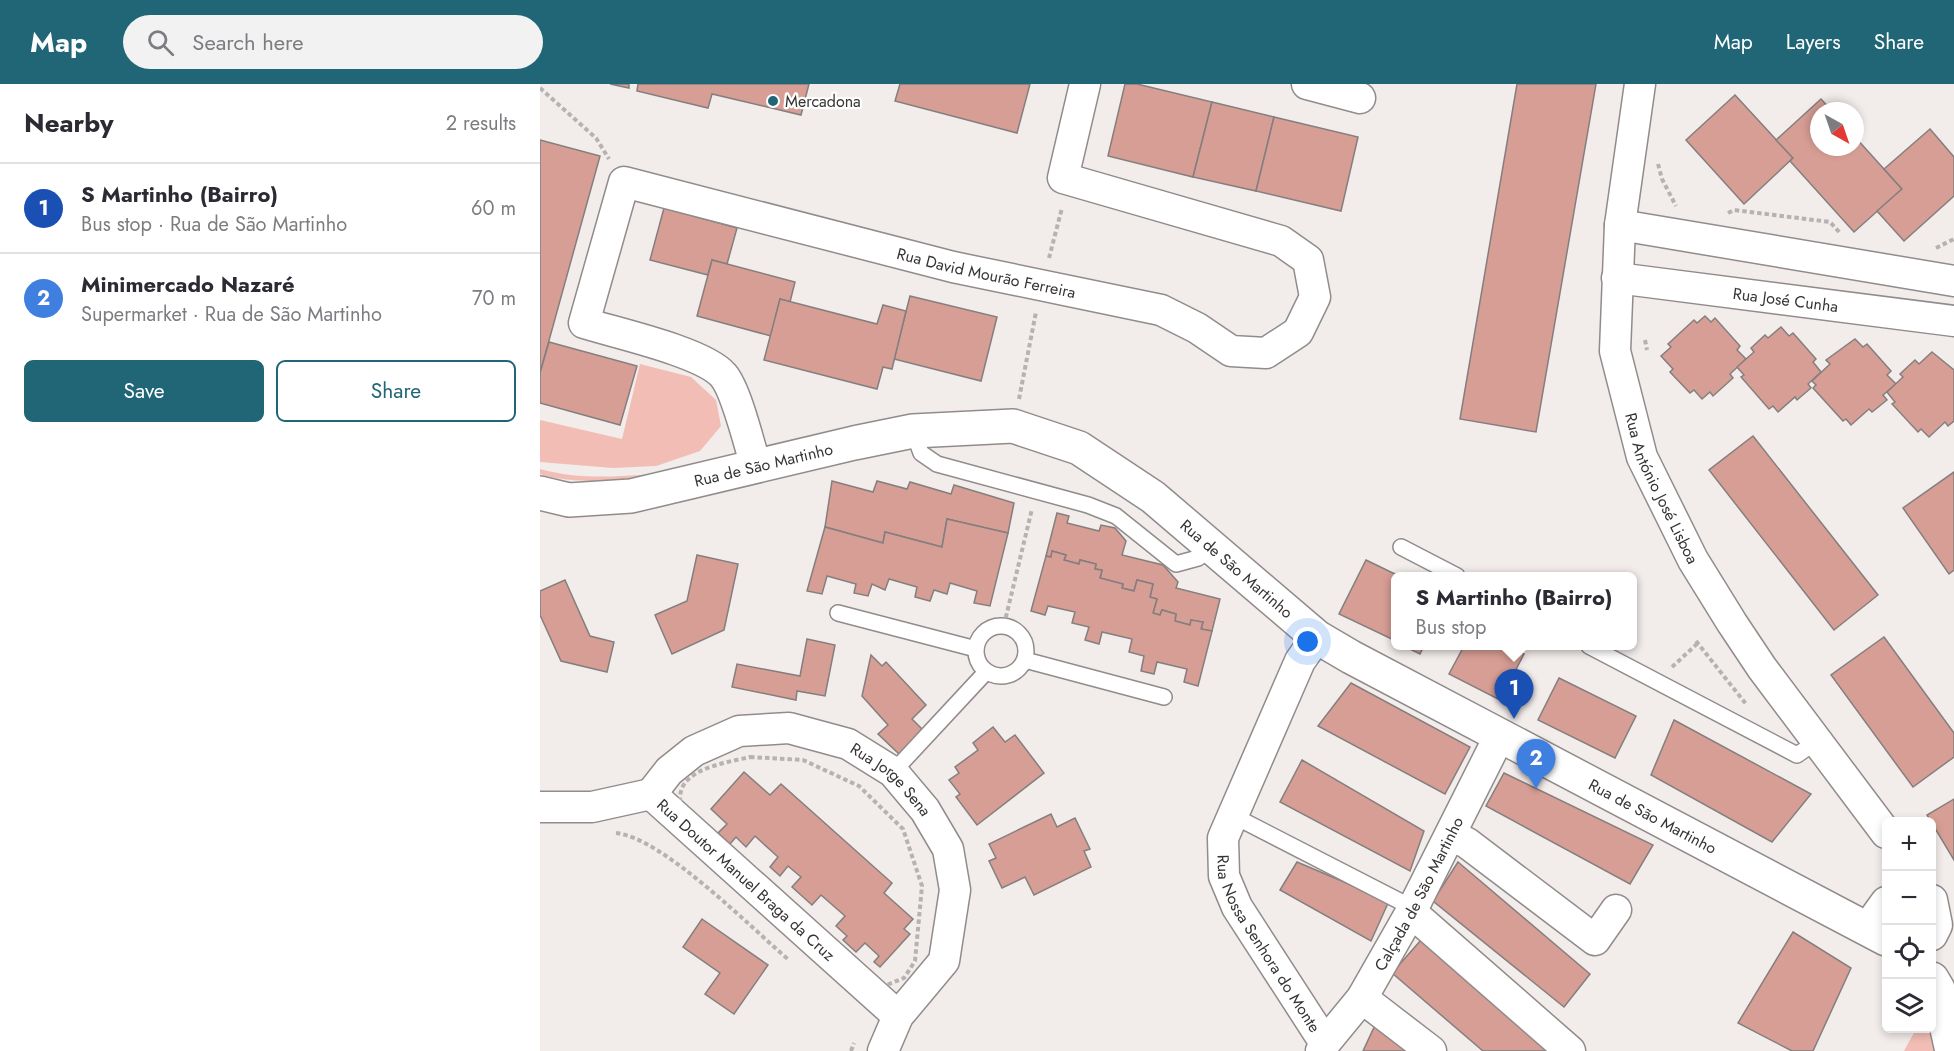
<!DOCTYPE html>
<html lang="en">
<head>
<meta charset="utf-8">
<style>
  :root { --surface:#fff; --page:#f2f2f3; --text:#2b2b33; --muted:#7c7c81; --line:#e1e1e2; --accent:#206676 }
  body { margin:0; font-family:Jost,sans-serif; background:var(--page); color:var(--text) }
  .controls { position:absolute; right:18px; bottom:18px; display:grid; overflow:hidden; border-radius:9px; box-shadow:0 3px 9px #0003 }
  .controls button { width:54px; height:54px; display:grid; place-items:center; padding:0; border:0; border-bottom:2px solid var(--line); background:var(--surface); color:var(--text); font:30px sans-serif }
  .compass { position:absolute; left:1270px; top:18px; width:54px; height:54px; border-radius:50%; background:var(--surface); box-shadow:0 3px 9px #0003; rotate:140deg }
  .you { position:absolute; left:768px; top:558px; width:21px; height:21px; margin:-15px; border:4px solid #fff; border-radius:50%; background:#1a73e8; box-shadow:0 0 0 9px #1a73e833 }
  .badge { display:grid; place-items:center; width:39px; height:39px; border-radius:50%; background:var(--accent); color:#fff; font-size:20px; font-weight:700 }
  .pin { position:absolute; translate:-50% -50px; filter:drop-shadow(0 2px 3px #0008) }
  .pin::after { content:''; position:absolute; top:32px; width:21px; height:18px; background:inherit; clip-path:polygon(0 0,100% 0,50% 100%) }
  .popup { position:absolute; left:851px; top:488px; width:246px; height:78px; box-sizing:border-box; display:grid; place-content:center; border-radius:9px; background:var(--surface); filter:drop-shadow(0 2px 4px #0005); font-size:20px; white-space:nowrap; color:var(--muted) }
  .popup b { font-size:22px; color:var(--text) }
  .popup::after { content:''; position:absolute; left:50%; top:100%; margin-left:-12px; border:12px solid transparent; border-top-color:var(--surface) }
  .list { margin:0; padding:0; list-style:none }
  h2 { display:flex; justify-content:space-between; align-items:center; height:78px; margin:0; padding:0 24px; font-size:26px }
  h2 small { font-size:20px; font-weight:400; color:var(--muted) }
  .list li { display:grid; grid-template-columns:39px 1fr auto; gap:18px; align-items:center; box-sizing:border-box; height:90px; padding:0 24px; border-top:2px solid var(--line) }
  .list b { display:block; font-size:22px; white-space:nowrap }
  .list p { margin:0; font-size:20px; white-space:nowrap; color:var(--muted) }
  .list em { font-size:20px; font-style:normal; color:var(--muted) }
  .actions { display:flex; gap:12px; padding:18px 24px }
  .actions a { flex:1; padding:14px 0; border:2px solid var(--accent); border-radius:9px; text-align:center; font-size:21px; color:var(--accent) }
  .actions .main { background:var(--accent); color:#fff }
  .icon { flex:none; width:33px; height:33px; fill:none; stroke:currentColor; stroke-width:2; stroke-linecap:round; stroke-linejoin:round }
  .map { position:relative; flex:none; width:1414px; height:967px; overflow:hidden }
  header { display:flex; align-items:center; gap:36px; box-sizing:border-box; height:84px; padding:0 30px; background:var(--accent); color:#fff }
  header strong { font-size:28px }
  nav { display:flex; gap:33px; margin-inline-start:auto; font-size:21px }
  .search { width:420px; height:54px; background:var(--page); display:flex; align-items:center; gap:15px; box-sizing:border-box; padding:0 21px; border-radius:33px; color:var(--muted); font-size:22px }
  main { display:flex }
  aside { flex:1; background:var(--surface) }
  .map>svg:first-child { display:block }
  .green { fill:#f2bdb4 }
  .building { fill:#d79e95; stroke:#847f7e; stroke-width:1.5 }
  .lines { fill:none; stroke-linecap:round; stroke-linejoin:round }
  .lane-casing { stroke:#918c8b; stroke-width:18 }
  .street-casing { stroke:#918c8b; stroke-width:33 }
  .secondary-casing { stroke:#918c8b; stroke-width:36 }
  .path { stroke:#b7b2b1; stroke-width:4; stroke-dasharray:4.5 3; stroke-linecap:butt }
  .lane { stroke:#fff; stroke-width:15 }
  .street { stroke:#fff; stroke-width:30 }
  .secondary { stroke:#fff; stroke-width:33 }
  .poi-dot { fill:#206676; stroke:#fff; stroke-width:2 }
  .labels { text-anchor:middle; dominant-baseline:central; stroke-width:4.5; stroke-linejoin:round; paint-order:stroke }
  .poi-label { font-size:16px; fill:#363433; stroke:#fff; text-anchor:start }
  .street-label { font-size:16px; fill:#363433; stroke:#fff }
</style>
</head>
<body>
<header>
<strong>Map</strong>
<div class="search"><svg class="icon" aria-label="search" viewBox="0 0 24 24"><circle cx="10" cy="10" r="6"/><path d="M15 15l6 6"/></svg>Search here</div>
<nav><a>Map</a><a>Layers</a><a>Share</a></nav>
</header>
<main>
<aside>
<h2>Nearby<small>2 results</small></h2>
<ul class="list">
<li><span class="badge" style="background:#1a4fb4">1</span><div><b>S Martinho (Bairro)</b><p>Bus stop · Rua de São Martinho</p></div><em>60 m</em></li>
<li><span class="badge" style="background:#3f7fe0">2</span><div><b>Minimercado Nazaré</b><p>Supermarket · Rua de São Martinho</p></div><em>70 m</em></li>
</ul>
<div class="actions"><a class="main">Save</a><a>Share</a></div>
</aside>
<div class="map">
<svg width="1414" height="967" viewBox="0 0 1414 967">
  <rect width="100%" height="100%" fill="#f2eceb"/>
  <g class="green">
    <polygon points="100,280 151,293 176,316 181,342 160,367 116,382 73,384 0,378 0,336 82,355"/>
    <path d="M0 385C45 398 94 391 140 388L141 393C99 394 40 403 0 390Z"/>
    <polygon points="1392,944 1412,967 1364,967 1376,945"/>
  </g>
  <g class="building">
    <polygon points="70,0 89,0 89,4"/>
    <polygon points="98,0 269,0 261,31 172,10 168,24 97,7"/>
    <polygon points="360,0 490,0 477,49 355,17"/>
    <polygon points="585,0 597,0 672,18 653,93 568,72"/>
    <polygon points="977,0 1056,0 996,348 920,335"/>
    <polygon points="1195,11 1253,74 1204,120 1146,56"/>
    <polygon points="1281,15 1292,27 1279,27 1279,63 1315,63 1315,53 1362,105 1314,148 1250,77 1253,74 1236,56"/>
    <polygon points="672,18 734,33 716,107 653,93"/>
    <polygon points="734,33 818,53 801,127 716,107"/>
    <polygon points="1390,45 1414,73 1414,112 1364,157 1337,127 1362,105 1344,85"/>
    <polygon points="0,56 60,72 0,289"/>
    <polygon points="124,124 197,144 187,180 172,176 168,191 110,176"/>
    <polygon points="172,176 255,198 250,218 240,215 231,252 157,232"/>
    <polygon points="370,212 457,233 441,297 354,275"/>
    <polygon points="240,215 337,240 343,221 366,227 352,285 343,283 337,305 224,276"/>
    <polygon points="1165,232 1171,238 1175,234 1200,262 1197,266 1206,275 1190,290 1193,294 1173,312 1170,308 1162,315 1154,306 1150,309 1130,288 1133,285 1121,272 1131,263 1128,260 1154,236 1157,239"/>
    <polygon points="1241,243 1249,252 1253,249 1276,275 1273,278 1281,288 1268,300 1271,304 1257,316 1255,313 1238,328 1233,322 1229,325 1201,293 1204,291 1197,283 1214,268 1211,264 1225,251 1228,254"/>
    <polygon points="1315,255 1323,263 1327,260 1351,287 1347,291 1356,300 1343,311 1347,316 1332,328 1329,325 1311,341 1306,335 1303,337 1273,304 1276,301 1272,297 1290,280 1286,276"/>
    <polygon points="9,258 97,282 80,341 0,319 0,289"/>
    <polygon points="1392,268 1414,286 1414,337 1408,342 1405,338 1389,353 1381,345 1378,348 1352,320 1355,318 1347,308 1363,293 1360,290 1375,276 1379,280"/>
    <polygon points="1213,352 1338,511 1294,546 1169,386"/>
    <polygon points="1414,388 1414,486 1409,490 1363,424"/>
    <polygon points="292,397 333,408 337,397 367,405 370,398 411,410 414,401 474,419 468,449 407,435 402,463 345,448 343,459 285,443"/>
    <polygon points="517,429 529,432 527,439 559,447 561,441 575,444 586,457 582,471 623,481 638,498 636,504 680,515 672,547 661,545 663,538 651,536 650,541 635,537 636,530 622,526 620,531 613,529 617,515 610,513 613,500 597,496 594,507 582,504 583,500 560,494 562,486 555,485 556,480 540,476 539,480 524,476 526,471 512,467 511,473 506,472"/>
    <polygon points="407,435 468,449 450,522 434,519 437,507 410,499 407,510 394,506 390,517 375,513 377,503 349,495 345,506 332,500 328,512 314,509 316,500 287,492 282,510 267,507 285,443 343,459 345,448 402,463"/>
    <polygon points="512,467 526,471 524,476 539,480 540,476 556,480 555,485 562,486 560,494 583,500 582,504 594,507 597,496 613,500 610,513 617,515 613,529 620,531 622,526 636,530 635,537 650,541 651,536 663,538 661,545 672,547 658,602 644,598 647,585 617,578 614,590 601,587 604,572 589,568 592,555 562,548 559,560 545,556 549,543 532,539 535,528 508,522 505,531 491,527 506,472 511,473"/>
    <polygon points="157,471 198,480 184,546 132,570 115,531 147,517"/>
    <polygon points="826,476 859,492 856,492 856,557 799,530"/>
    <polygon points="25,496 50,552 74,558 67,588 21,577 0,531 0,507"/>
    <polygon points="1344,553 1414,649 1414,673 1373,703 1291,591"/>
    <polygon points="267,555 295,561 285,612 257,607 256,616 192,603 197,580 260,592"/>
    <polygon points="864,562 884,562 880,570"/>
    <polygon points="924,562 968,562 984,570 960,616 909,590"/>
    <polygon points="331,571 342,582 346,578 386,621 372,635 383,646 359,670 338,650 348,641 322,612"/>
    <polygon points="1019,594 1096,632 1075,674 998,636"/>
    <polygon points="811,599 930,663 905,710 778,642"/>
    <polygon points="1134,636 1271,710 1232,758 1111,691"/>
    <polygon points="453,643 465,658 475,651 504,689 437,741 416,713 420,710 409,696 419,689 415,683 438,666 433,659"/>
    <polygon points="762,676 884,747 870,787 740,718"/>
    <polygon points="204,688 230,711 241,700 352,799 344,809 373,835 364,845 370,850 340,883 334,878 339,872 325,859 316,868 303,856 307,852 296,842 305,832 281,811 272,821 252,803 261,793 248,782 240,792 230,783 238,773 215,752 206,763 196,753 190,760 178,749 187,740 171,725"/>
    <polygon points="964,689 1113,761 1090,800 946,722"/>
    <polygon points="1414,715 1414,776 1387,731"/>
    <polygon points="511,730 517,743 535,734 550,765 544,767 551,783 494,811 485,793 462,804 449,777 456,774 449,760"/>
    <polygon points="757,778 849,817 831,857 740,806"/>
    <polygon points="918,778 1050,890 1024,923 893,817"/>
    <polygon points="162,835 228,881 194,930 165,910 180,889 143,863"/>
    <polygon points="1253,848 1311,884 1273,967 1252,967 1198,939"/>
    <polygon points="881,856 1010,967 943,967 852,889"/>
    <polygon points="836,939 867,967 823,967"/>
  </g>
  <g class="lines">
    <g class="lane-casing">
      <g id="lane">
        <polyline points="373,347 381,369 397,380 548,421 576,432 636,480 658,474 672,463"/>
        <polyline points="861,463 917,492"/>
        <polyline points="298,529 436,565"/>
        <circle cx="461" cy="567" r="25"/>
        <polyline points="1049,562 1257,671 1277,657"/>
        <polyline points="485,576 624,613"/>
        <polyline points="353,688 446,588"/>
        <polyline points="692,731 873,824"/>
      </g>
    </g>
    <g class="street-casing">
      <g id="street">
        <polyline points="767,0 820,14"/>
        <path id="s1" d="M1100 0 1080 141 1075 267 1102 373 1153 476 1192 539 1222 584 1346 749"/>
        <polyline points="1080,141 1414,197"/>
        <path id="s2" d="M1077 194 1414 237"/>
        <path id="s3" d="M216 383C210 363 196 305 183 291 163 268 76 249 44 239L84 98 413 183 621 226 657 244 691 267 726 269 758 248 775 213 768 176 741 157 523 94 545 0"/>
        <path id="s4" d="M777 553 760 577 683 754 684 792 697 823 785 959 781 967"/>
        <path id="s5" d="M111 710 129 687 154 667 199 647 249 644 308 660 353 688 385 726 408 765 415 806 404 877 358 932 343 967"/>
        <path id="s6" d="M111 710 358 932"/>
        <polyline points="0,723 52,723 111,710"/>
        <polyline points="911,751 927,759 1055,856 1076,826"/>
        <polyline points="1392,816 1397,841 1392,851"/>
        <polyline points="871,828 1030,967"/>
        <polyline points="1328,843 1346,818"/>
        <polyline points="822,914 891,967"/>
        <path id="s7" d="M785 959 822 914 871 828 960 651"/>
      </g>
    </g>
    <g class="secondary-casing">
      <g id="secondary">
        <path id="s8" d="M0 409 29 416 91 412 314 359 373 347 473 342 539 364 613 413 777 553 811 573 1346 855"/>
        <polyline points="1392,895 1398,905 1412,967"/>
      </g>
    </g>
    <g class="path">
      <polyline points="0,4 56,54 69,75"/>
      <polyline points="1118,80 1122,95 1136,122"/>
      <polyline points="1188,129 1194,126 1290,138 1300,149"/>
      <polyline points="1396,164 1414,155"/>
      <polyline points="509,174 522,124"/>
      <polyline points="1105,256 1107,266"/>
      <polyline points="479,315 496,228"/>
      <polyline points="464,541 492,425"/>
      <polyline points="1156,557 1206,620"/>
      <polyline points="1132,583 1158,559"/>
      <path d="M210 673 263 676 319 702 363 745 382 802 375 877 364 894 344 902 324 888 144 730C125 687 180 680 210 673Z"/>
      <path d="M76 749C123 754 210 843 249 876"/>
      <polyline points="311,967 314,959"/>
    </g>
    <use href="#lane" class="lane"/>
    <use href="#street" class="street"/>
    <use href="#secondary" class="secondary"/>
  </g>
  <circle class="poi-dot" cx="233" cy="17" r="6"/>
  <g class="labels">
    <g class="poi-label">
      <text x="245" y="17">Mercadona</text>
    </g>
    <g class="street-label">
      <text stroke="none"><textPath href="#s3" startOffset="768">Rua David Mourão Ferreira</textPath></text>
      <text stroke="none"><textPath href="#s2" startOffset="170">Rua José Cunha</textPath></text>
      <text stroke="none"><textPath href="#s8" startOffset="228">Rua de São Martinho</textPath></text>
      <text stroke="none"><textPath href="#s1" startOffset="414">Rua António José Lisboa</textPath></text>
      <text stroke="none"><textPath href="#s8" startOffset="750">Rua de São Martinho</textPath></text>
      <text stroke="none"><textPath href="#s5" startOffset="278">Rua Jorge Sena</textPath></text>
      <text stroke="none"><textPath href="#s8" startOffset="1236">Rua de São Martinho</textPath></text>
      <text stroke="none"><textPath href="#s6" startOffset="128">Rua Doutor Manuel Braga da Cruz</textPath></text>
      <text stroke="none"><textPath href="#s7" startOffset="177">Calçada de São Martinho</textPath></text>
      <text stroke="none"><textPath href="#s4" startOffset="340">Rua Nossa Senhora do Monte</textPath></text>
    </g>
  </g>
</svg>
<div class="controls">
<button>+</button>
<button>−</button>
<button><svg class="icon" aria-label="locate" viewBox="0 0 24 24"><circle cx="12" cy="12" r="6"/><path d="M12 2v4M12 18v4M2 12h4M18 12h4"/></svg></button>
<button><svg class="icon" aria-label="layers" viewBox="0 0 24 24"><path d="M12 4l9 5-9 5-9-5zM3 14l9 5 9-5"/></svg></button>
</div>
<svg class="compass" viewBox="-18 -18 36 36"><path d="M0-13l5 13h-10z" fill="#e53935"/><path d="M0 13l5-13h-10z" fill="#7c7c81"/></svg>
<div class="you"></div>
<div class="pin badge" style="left:974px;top:635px;background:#1a4fb4">1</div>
<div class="popup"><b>S Martinho (Bairro)</b>Bus stop</div>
<div class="pin badge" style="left:996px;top:705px;background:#3f7fe0">2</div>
</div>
</main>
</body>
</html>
